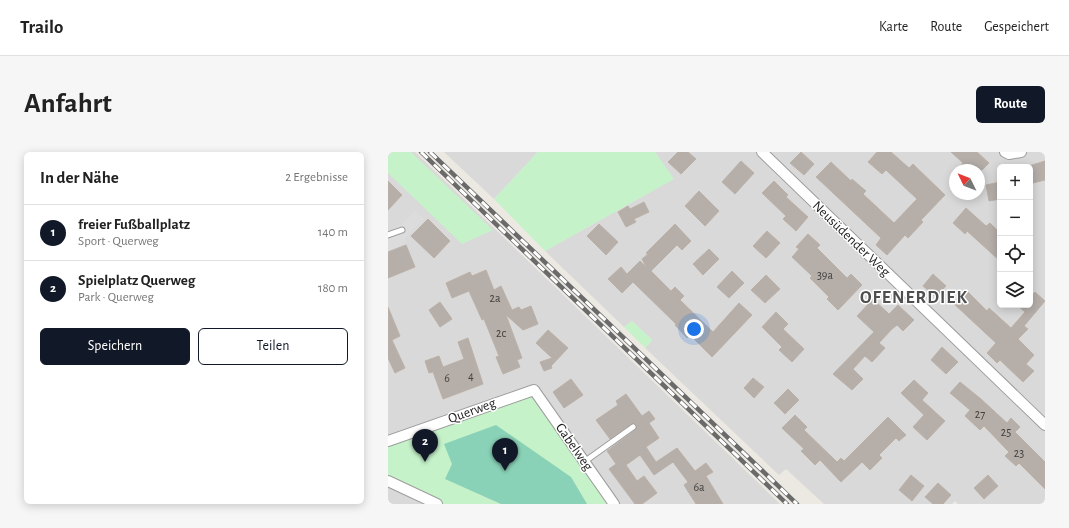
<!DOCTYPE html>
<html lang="de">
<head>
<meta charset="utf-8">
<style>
  :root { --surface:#fff; --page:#f6f6f6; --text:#222; --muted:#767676; --line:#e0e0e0; --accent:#111827 }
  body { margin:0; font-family:"Alegreya Sans",sans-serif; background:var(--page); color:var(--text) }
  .controls { position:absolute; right:12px; top:12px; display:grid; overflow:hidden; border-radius:6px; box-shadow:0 2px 10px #0003 }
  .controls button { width:36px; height:36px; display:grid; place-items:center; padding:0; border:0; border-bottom:1px solid var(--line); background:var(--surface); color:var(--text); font:20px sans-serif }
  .compass { position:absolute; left:561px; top:12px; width:36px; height:36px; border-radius:50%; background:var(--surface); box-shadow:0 2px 10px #0003; rotate:313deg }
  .you { position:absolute; left:306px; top:177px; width:14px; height:14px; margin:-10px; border:3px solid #fff; border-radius:50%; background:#1a73e8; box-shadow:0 0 0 6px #1a73e833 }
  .badge { display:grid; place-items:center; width:26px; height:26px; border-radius:50%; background:var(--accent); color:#fff; font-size:13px; font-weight:700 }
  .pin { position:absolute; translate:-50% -33px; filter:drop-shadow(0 1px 2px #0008) }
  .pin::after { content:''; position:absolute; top:21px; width:14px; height:12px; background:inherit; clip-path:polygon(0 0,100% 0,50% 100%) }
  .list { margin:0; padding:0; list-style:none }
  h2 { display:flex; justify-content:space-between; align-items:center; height:52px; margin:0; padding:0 16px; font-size:17px }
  h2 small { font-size:13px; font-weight:400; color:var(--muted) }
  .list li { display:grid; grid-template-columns:26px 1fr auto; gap:12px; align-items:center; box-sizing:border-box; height:56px; padding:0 16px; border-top:1px solid var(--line) }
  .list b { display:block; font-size:15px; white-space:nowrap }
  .list p { margin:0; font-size:13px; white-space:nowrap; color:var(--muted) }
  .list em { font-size:13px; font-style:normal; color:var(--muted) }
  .actions { display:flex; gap:8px; padding:12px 16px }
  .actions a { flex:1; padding:9px 0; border:1px solid var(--accent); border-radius:6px; text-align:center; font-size:14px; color:var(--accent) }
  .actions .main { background:var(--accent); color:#fff }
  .icon { flex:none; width:22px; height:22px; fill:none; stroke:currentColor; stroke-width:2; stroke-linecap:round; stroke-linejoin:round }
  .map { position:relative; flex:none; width:657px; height:352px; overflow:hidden; border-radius:6px }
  header { display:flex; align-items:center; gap:24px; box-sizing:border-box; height:56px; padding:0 20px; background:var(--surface); border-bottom:1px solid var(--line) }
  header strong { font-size:19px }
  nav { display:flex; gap:22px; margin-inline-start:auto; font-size:14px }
  .intro { display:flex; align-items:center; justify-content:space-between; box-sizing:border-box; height:96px; padding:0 24px }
  h1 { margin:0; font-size:28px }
  .button { padding:10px 18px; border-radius:6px; background:var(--accent); color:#fff; font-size:14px; font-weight:700 }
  main { display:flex; gap:24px; padding:0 24px }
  aside { flex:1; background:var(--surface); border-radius:6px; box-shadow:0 2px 10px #0003 }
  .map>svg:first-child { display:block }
  .residential { fill:#dad9d9; fill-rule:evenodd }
  .park { fill:#c5f2c9 }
  .pitch { fill:#8ad2b7 }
  .parking { fill:#dcdcdc }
  .building { fill:#b5aea9; stroke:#bcb1a7 }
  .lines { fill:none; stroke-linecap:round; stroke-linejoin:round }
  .service-casing { stroke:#9d9d9d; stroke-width:7 }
  .minor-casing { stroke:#9d9d9d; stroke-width:12 }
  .service { stroke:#fff; stroke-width:5 }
  .minor { stroke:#fff; stroke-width:10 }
  .rail-casing { stroke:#6a6a6a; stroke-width:4.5 }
  .rail { stroke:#fff; stroke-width:3; stroke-dasharray:9; stroke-linecap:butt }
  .labels { text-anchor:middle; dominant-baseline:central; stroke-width:3; stroke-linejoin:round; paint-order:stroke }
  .number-label { font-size:12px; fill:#42403f }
  .street-label { font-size:14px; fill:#1c1c1c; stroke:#fff }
  .district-label { font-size:18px; font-weight:bold; letter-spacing:1px; fill:#4f4f4f; stroke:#fff }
</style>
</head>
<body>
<header>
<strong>Trailo</strong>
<nav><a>Karte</a><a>Route</a><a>Gespeichert</a></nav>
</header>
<div class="intro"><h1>Anfahrt</h1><a class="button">Route</a></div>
<main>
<aside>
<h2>In der Nähe<small>2 Ergebnisse</small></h2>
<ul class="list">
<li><span class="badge">1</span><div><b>freier Fußballplatz</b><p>Sport · Querweg</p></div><em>140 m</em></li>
<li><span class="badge">2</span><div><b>Spielplatz Querweg</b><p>Park · Querweg</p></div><em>180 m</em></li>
</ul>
<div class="actions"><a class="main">Speichern</a><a>Teilen</a></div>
</aside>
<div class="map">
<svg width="657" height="352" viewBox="0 0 657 352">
  <rect width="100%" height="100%" fill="#ece9e3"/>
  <g class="residential">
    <polygon points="0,0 27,0 392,352 0,352"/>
    <polygon points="56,0 150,0 106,47"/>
    <path d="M267 0H657V352H570L567 349 564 352H436L398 317 391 323 257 196 264 188 244 169 236 175 157 99 285 27ZM612 15H642V153H612ZM567 18H591V42H567Z"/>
  </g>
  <g class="park">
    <polygon points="0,0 23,0 105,78 74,92 0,21"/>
    <polygon points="150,0 267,0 286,27 157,99 106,47"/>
    <polygon points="244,169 264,188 257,196 236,175"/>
    <polygon points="146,238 226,352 199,352 183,325 64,312 58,327 113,352 49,352 0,329 0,289"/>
  </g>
  <polygon class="pitch" points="108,273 183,325 199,352 113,352 57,327 64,312 56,292"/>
  <polygon class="parking" points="27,59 36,67 17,86 19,91 0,99 0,79 13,73"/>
  <g class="building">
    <polygon points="290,0 300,0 308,7 293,22 280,10"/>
    <polygon points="413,0 426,12 416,23 402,11"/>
    <polygon points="489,0 503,0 521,16 525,12 557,43 533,68 535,70 520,86 517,83 499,103 488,93 493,86 428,25 443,10 463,29 464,27 478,39 475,42 506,71 529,47 498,18 494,22 480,10"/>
    <polygon points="563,0 589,0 601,11 594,18 568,18 575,11"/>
    <polygon points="353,9 366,21 347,42 334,30"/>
    <polygon points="657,9 657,28 645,31 641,14"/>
    <polygon points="0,29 14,43 0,58"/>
    <polygon points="386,29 400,43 398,45 420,65 408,79 395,67 398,64 374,41"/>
    <polygon points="612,30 612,47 601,49 598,33"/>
    <polygon points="311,39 331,59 317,74 297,54"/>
    <polygon points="256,50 261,60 246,67 248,70 238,75 230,60 240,54 242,57"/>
    <polygon points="578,56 598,74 602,71 612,81 612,109 579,79 577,82 565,71"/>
    <polygon points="40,67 62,89 46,106 23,84"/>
    <polygon points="211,72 230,90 218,103 199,84"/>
    <polygon points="287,72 303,89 294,98 289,93 263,119 283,139 287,135 296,144 292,148 325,180 351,151 364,163 324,205 302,183 299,186 287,173 288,172 245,130 234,141 220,127 233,115 239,122 252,109 258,115 254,107 260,102 258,101"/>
    <polygon points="379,79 392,91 378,106 365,94"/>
    <polygon points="420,82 432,93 429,96 459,126 463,122 474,133 450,158 439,147 441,145 422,126 424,124 404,105 411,97 408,95"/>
    <polygon points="18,93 27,115 0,126 0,100"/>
    <polygon points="321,97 331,107 315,123 305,112"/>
    <polygon points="98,118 106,138 113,134 124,158 131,155 133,158 143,154 150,172 135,178 118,163 134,206 129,208 132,215 115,222 108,205 111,204 96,167 94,168 81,139 64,146 58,131 82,120 84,124"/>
    <polygon points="344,119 356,131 341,146 329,135"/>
    <polygon points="545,122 558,134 548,145 535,134"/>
    <polygon points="378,123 392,137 377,151 363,138"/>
    <polygon points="578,138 599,159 601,156 623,176 637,160 629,153 642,153 642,146 647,140 657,149 636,174 640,177 630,187 646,203 638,212 646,219 635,230 612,208 609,211 599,201 608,191 565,151"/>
    <polygon points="485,147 501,162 510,153 526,168 515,179 509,173 504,177 491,191 497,196 484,210 477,204 465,217 475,227 464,238 445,222 486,180 469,164"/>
    <polygon points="52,150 64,167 52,175 41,158"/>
    <polygon points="0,155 12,184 4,188 17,216 7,221 0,206"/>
    <polygon points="388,160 400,172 395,177 416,197 404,210 391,198 394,195 374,175"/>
    <polygon points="160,178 180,196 163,214 164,216 156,219 152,210 164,206 148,191"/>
    <polygon points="80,186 95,232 55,247 45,220 41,221 37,209 51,204 55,215 76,207 70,190"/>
    <polygon points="554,195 570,210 558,222 543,208"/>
    <polygon points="365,226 376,235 366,246 356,236"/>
    <polygon points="183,227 195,243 176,256 165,240"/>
    <polygon points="526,228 540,241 534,248 557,269 539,288 525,275 536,263 513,241"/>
    <polygon points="572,230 593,247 619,271 623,266 632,275 627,280 657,310 657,337 631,311 628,314 617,304 621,300 596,274 592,278 577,264 582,258 562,241"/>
    <polygon points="400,237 411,248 397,262 386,251"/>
    <polygon points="238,242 254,264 261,259 267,267 261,271 271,286 258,295 268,310 289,296 307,319 318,311 325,320 318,324 335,352 308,352 296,333 300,330 285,310 266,323 252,303 238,313 249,329 256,324 269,341 254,352 247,352 221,317 228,312 219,299 247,278 248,273 243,272 222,287 208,268 230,253 228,249"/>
    <polygon points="407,263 419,275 416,278 449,310 453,306 456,309 500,265 518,283 511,289 508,286 491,303 494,306 482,318 474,310 453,330 432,308 427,313 413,299 416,297 394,276"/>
    <polygon points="523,323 536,334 524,349 511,338"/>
    <polygon points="600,323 610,334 596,347 586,336"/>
    <polygon points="550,331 563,343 555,352 545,352 537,345"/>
  </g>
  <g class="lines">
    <g class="service-casing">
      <g id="service">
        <polyline points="0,83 14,78"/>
        <polyline points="196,310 245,275"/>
      </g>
    </g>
    <g class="minor-casing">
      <g id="minor">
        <polyline points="374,0 657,273"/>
        <polyline points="617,0 621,2 633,0"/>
        <polyline points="0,289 146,238 226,352"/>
        <polyline points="0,329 49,352"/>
      </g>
    </g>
    <use href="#service" class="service"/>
    <use href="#minor" class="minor"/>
    <g class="rail-casing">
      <g id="rail">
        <polyline points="33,0 399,352"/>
        <polyline points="42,0 409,352"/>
      </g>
    </g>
    <use href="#rail" class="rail"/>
  </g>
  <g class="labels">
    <g class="number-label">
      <text x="437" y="123">39a</text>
      <text x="107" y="146">2a</text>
      <text x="113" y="181">2c</text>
      <text x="83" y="224">4</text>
      <text x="59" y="226">6</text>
      <text x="592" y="262">27</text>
      <text x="618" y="280">25</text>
      <text x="631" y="301">23</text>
      <text x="311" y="335">6a</text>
    </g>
    <g class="street-label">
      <text transform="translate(463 87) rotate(44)">Neusüdender Weg</text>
      <text transform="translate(84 259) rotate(-20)">Querweg</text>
      <text transform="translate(186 295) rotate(55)">Gabelweg</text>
    </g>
    <g class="district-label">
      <text x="526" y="146">OFENERDIEK</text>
    </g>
  </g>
</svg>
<div class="controls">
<button>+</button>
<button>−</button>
<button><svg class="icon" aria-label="locate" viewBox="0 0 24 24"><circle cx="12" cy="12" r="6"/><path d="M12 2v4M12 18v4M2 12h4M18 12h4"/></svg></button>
<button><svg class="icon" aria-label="layers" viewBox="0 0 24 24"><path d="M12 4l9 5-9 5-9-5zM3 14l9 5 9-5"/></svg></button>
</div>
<svg class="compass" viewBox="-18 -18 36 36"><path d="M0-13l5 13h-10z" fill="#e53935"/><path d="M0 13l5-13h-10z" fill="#767676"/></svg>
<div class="you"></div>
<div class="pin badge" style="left:117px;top:319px">1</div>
<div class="pin badge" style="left:37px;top:310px">2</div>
</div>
</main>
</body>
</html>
